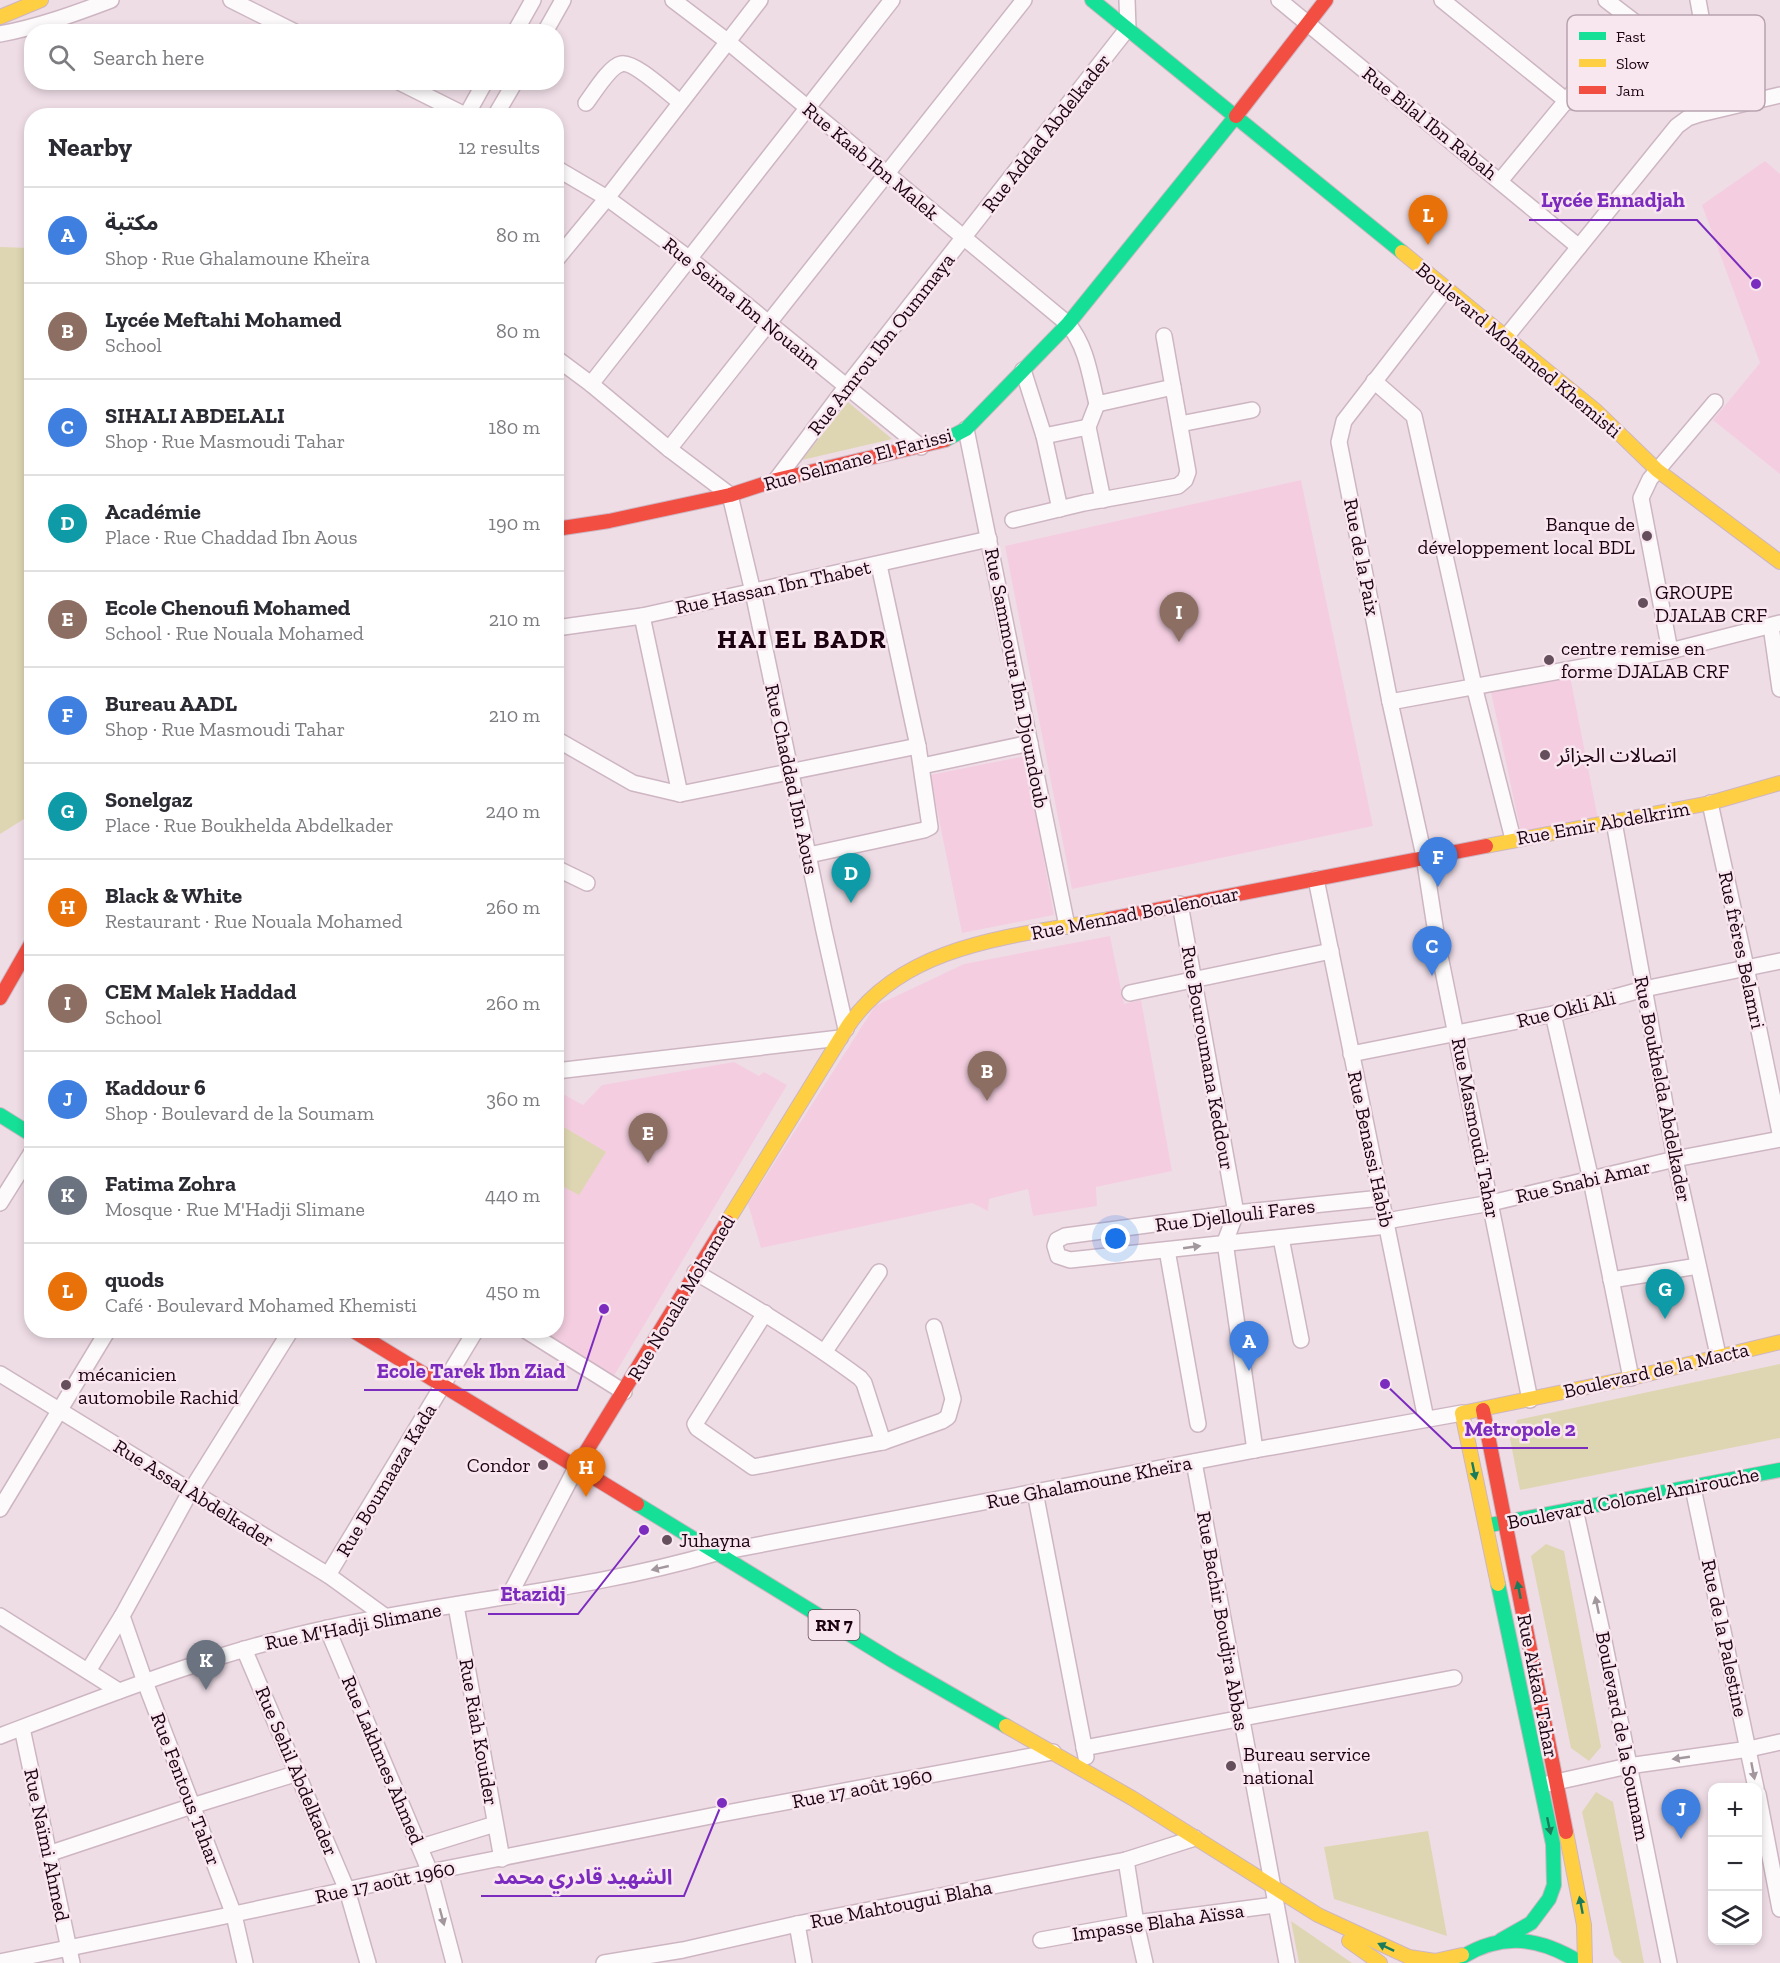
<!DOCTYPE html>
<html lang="en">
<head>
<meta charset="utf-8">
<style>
  :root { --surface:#fff; --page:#f2f2f3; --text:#2b2b33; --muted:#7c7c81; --line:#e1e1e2; --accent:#664f5c }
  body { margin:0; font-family:"Zilla Slab","Noto Sans Arabic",serif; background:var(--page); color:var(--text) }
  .controls { position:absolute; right:18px; bottom:18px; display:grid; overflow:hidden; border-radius:12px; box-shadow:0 3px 9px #0003 }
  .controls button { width:54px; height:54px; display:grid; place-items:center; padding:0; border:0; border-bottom:2px solid var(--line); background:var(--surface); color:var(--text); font:30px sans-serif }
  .you { position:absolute; left:1116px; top:1239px; width:21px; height:21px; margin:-15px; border:4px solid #fff; border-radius:50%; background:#1a73e8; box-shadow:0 0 0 9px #1a73e833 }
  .badge { display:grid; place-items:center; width:39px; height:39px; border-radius:50%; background:var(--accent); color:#fff; font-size:20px; font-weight:700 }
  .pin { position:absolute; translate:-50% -50px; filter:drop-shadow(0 2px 3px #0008) }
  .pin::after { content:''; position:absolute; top:32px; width:21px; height:18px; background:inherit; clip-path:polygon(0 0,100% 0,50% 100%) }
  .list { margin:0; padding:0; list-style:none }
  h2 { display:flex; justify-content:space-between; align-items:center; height:78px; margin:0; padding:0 24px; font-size:26px }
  h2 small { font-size:20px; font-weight:400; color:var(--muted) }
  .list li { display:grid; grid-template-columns:39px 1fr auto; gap:18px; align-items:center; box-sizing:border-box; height:96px; padding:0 24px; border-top:2px solid var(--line) }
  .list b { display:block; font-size:22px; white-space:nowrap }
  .list p { margin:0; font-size:20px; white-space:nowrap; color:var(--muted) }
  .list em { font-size:20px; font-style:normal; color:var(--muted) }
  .icon { flex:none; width:33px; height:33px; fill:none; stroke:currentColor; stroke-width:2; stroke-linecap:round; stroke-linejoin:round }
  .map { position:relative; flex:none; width:1780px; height:1963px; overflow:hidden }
  .search { position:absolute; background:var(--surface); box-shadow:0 3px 9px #0003; left:24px; top:24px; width:540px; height:66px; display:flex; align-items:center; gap:15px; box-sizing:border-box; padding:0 21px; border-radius:24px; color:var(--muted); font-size:22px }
  .panel { position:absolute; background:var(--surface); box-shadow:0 3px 9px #0003; left:24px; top:108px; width:540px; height:1230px; border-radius:24px }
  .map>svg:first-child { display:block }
  .built { fill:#f4cee0 }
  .green { fill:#ded6b2 }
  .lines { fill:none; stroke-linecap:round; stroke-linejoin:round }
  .street-casing { stroke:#cdb6c2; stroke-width:18 }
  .fast-casing { stroke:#cdb6c2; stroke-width:16 }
  .slow-casing { stroke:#cdb6c2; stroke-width:16 }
  .jam-casing { stroke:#cdb6c2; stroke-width:16 }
  .street { stroke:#fdfafb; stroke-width:15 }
  .fast { stroke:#16e098; stroke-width:14 }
  .slow { stroke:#ffcf43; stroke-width:14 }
  .jam { stroke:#f24e42; stroke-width:14 }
  .oneway { fill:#a3979e }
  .oneway2 { fill:#197d5c }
  .poi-dot { fill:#664f5c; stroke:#f9e7ef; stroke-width:2 }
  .labels { text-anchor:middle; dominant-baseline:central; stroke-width:5; stroke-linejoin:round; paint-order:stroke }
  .shield { fill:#f9e7ef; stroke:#5f4754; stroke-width:1.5 }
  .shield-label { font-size:18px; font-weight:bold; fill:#1d0312 }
  .street-label { font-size:20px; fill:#1d0312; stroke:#f9e7ef }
  .poi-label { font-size:20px; fill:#1d0312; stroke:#f9e7ef; text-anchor:start }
  .district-label { font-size:26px; font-weight:bold; letter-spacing:1.5px; fill:#1d0312; stroke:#f9e7ef }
  .key { fill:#f9e7ef; stroke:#b7a3ad; stroke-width:1.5 }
  .key-label { font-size:16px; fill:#1d0312 }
  .leader { fill:none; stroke:#7b2cbf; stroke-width:2 }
  .callout-dot { fill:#7b2cbf; stroke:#f9e7ef; stroke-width:2 }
  .callout-label { font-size:21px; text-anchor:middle; font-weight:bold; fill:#7b2cbf; stroke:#f9e7ef; stroke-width:5; stroke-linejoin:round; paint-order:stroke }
</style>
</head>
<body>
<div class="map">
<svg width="1780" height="1963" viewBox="0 0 1780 1963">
  <rect width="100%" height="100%" fill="#efdde6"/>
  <g class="built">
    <polygon points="1765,161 1780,174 1780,474 1713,420 1760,363 1702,205"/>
    <polygon points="1301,480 1373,826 1072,889 1005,546"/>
    <polygon points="1570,676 1598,819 1521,833 1491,692"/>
    <polygon points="1025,756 1054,915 962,933 930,775"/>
    <polygon points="1110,936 1124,1004 1141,1000 1172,1171 1096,1187 1097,1206 1033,1216 1028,1189 989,1199 988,1211 972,1203 761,1248 748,1204 875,1006 964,964"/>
    <polygon points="734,1062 759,1076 764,1072 787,1085 612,1379 534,1331 556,1330 556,1090 583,1105 602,1085"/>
  </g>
  <g class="green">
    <polygon points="0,247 31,248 32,814 0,834"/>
    <polygon points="848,402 892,439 802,460"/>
    <polygon points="557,1123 606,1152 579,1195 560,1185 557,1190"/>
    <polygon points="1780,1364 1780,1438 1520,1490 1510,1439 1517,1420"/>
    <polygon points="1546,1544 1564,1551 1601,1747 1589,1761 1571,1748 1531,1556"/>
    <polygon points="1596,1792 1613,1802 1644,1963 1622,1963 1614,1955 1582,1812"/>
    <polygon points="1428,1831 1447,1936 1334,1899 1324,1847"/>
    <polygon points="1291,1921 1352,1963 1299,1963"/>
  </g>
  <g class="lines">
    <g class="street-casing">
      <g id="street">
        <polyline points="231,0 295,32"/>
        <path d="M673 0 727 41 1068 324C1087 347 1090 376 1097 404L1173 387"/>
        <polyline points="1279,0 1579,247"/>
        <polyline points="1442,0 1568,102"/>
        <polyline points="1606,0 1713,82"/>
        <polyline points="1698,0 1713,82 1721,108"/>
        <polyline points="515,32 533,0"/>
        <polyline points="545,32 563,0"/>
        <path d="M0 34C38 27 74 14 111 0"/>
        <polyline points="399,82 467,116"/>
        <path d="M586 103C593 94 610 66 621 64 633 60 669 94 680 102"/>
        <polyline points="466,116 485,82"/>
        <polyline points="495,116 515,82"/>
        <polyline points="556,168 607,198 690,259 921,447"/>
        <polyline points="1500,181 1632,21"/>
        <polyline points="556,260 607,198 760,0"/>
        <polyline points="1446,289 1344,421 1339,442 1390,702 1424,856 1438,946 1530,1400"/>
        <polyline points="1506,337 1677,126 1688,118 1700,114 1780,95"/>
        <polyline points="556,358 591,384 669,449 730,495 753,592 824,931 846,1029"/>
        <polyline points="1023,370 1044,436 1060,509"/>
        <polyline points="1374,381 1414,416 1474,686 1513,839"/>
        <polyline points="591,384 892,0"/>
        <polyline points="1097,404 1088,427 1103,500"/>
        <polyline points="1180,424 1252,410"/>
        <polyline points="966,429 1067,926"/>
        <polyline points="1044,436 1088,427"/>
        <polyline points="669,449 1024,0"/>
        <polyline points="776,480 846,387 1128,28 1127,0"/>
        <polyline points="1013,520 1084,503 1178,486 1185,480 1188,472 1164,336"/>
        <polyline points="642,616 680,794"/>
        <polyline points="1771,626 1780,689"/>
        <polyline points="556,628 642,616 989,539"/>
        <polyline points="1670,651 1641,498 1650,479 1715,402"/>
        <polyline points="1390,702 1670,651 1780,623"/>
        <polyline points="556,739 633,783 680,794 918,746"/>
        <polyline points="922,766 1030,743"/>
        <polyline points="1710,803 1746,967 1780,1133"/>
        <polyline points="1614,822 1675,1159 1718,1355"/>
        <polyline points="809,855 924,830 930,827 918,746 879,565"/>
        <polyline points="556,868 587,883"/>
        <polyline points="1316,879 1426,1419"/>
        <polyline points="1180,904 1236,1213 1225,1242 1255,1450"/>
        <polyline points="1130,993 1331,951"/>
        <polyline points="1553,1014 1591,1180 1631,1378"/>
        <polyline points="1351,1054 1553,1014 1644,989 1780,961"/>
        <polyline points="556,1071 840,1038"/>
        <polyline points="1381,1198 1236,1213 1065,1236 1057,1240 1055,1246 1058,1256 1070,1260 1387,1226"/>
        <polyline points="0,1203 32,1152"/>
        <polyline points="1386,1221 1491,1203 1675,1159 1780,1139"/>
        <polyline points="1281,1238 1301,1340"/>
        <polyline points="1167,1250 1198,1424"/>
        <path d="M695 1272C752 1305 808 1339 860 1378L864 1383 883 1442"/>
        <polyline points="1611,1280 1698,1266"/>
        <polyline points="765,1313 695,1424 697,1428 753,1467 883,1442 942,1421 948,1417 953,1399 934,1327"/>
        <polyline points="525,1330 624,1392"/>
        <polyline points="825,1351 879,1272"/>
        <polyline points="0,1374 328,1575 386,1617"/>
        <polyline points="1194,1462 1287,1963"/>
        <polyline points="1693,1488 1756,1788"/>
        <polyline points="1035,1492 1086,1757"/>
        <polyline points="0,1509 108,1330"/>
        <polyline points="1575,1509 1604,1641 1669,1963"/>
        <polyline points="328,1575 476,1330"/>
        <polyline points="509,1596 576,1468"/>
        <polyline points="456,1606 502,1859"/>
        <polyline points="0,1616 119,1691"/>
        <polyline points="122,1616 145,1682 234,1915 245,1963"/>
        <polyline points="327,1628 430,1872 454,1963"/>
        <polyline points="244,1649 347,1890 368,1963"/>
        <polyline points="88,1671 122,1616 190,1492 291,1330"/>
        <polyline points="22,1728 72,1963"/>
        <path d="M0 1736C108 1695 215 1652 328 1628 457 1600 590 1590 716 1553L1255 1450 1462 1413"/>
        <polyline points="1084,1748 1454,1678"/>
        <polyline points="1547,1784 1628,1766 1749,1749 1780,1742"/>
        <polyline points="1758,1794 1780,1909"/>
        <polyline points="421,1847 495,1824"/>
        <polyline points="48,1854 192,1806 298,1773"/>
        <polyline points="1126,1860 1136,1923 1145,1963"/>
        <polyline points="797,1924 804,1963"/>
        <polyline points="1041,1940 1136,1923 1275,1905"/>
        <polyline points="0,1962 211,1919 430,1872 721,1814 1053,1752"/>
        <polyline points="604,1963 683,1950 797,1924 1126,1860 1195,1838"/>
      </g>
    </g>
    <g class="fast-casing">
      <g id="fast">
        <polyline points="1092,0 1402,252"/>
        <polyline points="945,440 966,429 1068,324 1236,116"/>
        <polyline points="0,1115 32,1135"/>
        <polyline points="637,1504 893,1661 1006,1726"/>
        <polyline points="1490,1525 1780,1470"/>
        <polyline points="1498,1584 1553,1844 1554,1885 1549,1899 1531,1923 1501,1940"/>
        <path d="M1453 1963C1497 1932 1536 1935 1581 1963"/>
      </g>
    </g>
    <g class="slow-casing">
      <g id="slow">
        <polyline points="0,17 41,0"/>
        <polyline points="1402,252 1596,411 1657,470 1780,562"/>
        <polyline points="1486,846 1710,803 1780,783"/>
        <path d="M727 1222 848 1026C905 942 1018 936 1109 919"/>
        <polyline points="1498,1584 1462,1413 1631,1378 1780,1342"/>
        <polyline points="1006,1726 1132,1798 1318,1915 1409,1957 1435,1961 1462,1955"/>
        <polyline points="1566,1832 1584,1925 1585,1963"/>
        <polyline points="1349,1941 1380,1963"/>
      </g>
    </g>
    <g class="jam-casing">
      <g id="jam">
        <polyline points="1236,116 1326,0"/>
        <polyline points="556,529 609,521 730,495 776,480 945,440"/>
        <polyline points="1109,919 1486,846"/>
        <polyline points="0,998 32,942"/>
        <polyline points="352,1330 637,1504"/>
        <polyline points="1483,1410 1566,1832"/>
        <polyline points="576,1468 727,1222"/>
      </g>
    </g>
    <use href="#street" class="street"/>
    <use href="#fast" class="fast"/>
    <use href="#slow" class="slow"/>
    <use href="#jam" class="jam"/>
  </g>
  <defs><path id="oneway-solid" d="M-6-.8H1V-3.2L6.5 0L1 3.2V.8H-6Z" transform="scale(1.5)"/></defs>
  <g class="oneway">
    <use href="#oneway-solid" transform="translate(1192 1247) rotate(-8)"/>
    <use href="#oneway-solid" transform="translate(660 1568) rotate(167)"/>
    <use href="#oneway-solid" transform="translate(1597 1605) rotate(-102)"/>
    <use href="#oneway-solid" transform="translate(1681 1758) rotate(172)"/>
    <use href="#oneway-solid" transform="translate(1753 1771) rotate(79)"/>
    <use href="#oneway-solid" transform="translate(442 1917) rotate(75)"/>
  </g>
  <g class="oneway2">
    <use href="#oneway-solid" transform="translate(1474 1471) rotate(78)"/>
    <use href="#oneway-solid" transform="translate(1519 1590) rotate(-101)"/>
    <use href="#oneway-solid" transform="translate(1549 1826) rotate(78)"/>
    <use href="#oneway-solid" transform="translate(1581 1905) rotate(-101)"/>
    <use href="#oneway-solid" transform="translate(1386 1947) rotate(-155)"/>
  </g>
  <g class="poi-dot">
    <circle cx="1647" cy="536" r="6"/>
    <circle cx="1643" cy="603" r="6"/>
    <circle cx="1549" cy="660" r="6"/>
    <circle cx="1545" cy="755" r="6"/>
    <circle cx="66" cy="1385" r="6"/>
    <circle cx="543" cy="1465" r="6"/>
    <circle cx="667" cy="1540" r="6"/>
    <circle cx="1231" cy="1766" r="6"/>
  </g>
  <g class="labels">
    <rect class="shield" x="808.5" y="1610" width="51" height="30" rx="4.5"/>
    <g class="shield-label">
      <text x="834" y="1625">RN 7</text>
    </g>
    <g class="street-label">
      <text transform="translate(1430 123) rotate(39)">Rue Bilal Ibn Rabah</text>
      <text transform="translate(1046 133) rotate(-52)">Rue Addad Abdelkader</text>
      <text transform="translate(871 161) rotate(40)">Rue Kaab Ibn Malek</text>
      <text transform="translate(742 303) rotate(39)">Rue Seima Ibn Nouaim</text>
      <text transform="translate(881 344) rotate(-52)">Rue Amrou Ibn Oummaya</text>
      <text transform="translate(1519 350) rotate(40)">Boulevard Mohamed Khemisti</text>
      <text transform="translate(858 459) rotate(-15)">Rue Selmane El Farissi</text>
      <text transform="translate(1362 557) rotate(79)">Rue de la Paix</text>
      <text transform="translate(773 587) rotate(-12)">Rue Hassan Ibn Thabet</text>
      <text transform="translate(1017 678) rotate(79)">Rue Sammoura Ibn Djoundoub</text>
      <text transform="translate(792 779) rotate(78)">Rue Chaddad Ibn Aous</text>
      <text transform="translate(1603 823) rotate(-10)">Rue Emir Abdelkrim</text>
      <text transform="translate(1135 913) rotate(-11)">Rue Mennad Boulenouar</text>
      <text transform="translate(1742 950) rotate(78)">Rue frères Belamri</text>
      <text transform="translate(1566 1009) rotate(-14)">Rue Okli Ali</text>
      <text transform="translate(1208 1058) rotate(80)">Rue Bouroumana Keddour</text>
      <text transform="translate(1663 1089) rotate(79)">Rue Boukhelda Abdelkader</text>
      <text transform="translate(1476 1128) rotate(79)">Rue Masmoudi Tahar</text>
      <text transform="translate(1371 1149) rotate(78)">Rue Benassi Habib</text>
      <text transform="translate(1583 1181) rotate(-13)">Rue Snabi Amar</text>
      <text transform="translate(1235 1215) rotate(-7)">Rue Djellouli Fares</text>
      <text transform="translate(681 1298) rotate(-59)">Rue Nouala Mohamed</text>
      <text transform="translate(1656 1370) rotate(-13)">Boulevard de la Macta</text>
      <text transform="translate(386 1480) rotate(-59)">Rue Boumaaza Kada</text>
      <text transform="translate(1089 1482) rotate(-11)">Rue Ghalamoune Kheïra</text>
      <text transform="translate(194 1493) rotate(32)">Rue Assal Abdelkader</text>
      <text transform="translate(1633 1498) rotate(-11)">Boulevard Colonel Amirouche</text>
      <text transform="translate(1223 1621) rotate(80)">Rue Bachir Boudjra Abbas</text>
      <text transform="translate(353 1626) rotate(-11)">Rue M'Hadji Slimane</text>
      <text transform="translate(1725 1638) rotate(78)">Rue de la Palestine</text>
      <text transform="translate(1538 1686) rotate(79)">Rue Akkad Tahar</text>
      <text transform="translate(479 1732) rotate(80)">Rue Riah Kouider</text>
      <text transform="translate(1623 1736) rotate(79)">Boulevard de la Soumam</text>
      <text transform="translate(383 1760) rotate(67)">Rue Lakhmes Ahmed</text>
      <text transform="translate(297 1771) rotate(67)">Rue Sehil Abdelkader</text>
      <text transform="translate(862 1788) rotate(-11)">Rue 17 août 1960</text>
      <text transform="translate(186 1789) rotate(69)">Rue Fentous Tahar</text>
      <text transform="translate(47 1845) rotate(78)">Rue Naïmi Ahmed</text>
      <text transform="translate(385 1882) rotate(-12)">Rue 17 août 1960</text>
      <text transform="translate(901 1904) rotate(-11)">Rue Mahtougui Blaha</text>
      <text transform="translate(1158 1922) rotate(-8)">Impasse Blaha Aïssa</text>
    </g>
    <g class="poi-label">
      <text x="1635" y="524" text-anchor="end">Banque de<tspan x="1635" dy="23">développement local BDL</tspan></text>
      <text x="1655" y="592">GROUPE<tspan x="1655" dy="23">DJALAB CRF</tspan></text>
      <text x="1561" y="648">centre remise en<tspan x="1561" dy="23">forme DJALAB CRF</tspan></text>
      <text x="1557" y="755">اتصالات الجزائر</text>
      <text x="78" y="1374">mécanicien<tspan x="78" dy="23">automobile Rachid</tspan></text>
      <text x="531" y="1465" text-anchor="end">Condor</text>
      <text x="679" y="1540">Juhayna</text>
      <text x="1243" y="1754">Bureau service<tspan x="1243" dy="23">national</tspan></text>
    </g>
    <g class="district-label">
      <text x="802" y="639">HAI EL BADR</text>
    </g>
  </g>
  <rect x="1567" y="15" width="198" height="96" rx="9" class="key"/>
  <rect x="1579" y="32" width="27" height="8" fill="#16e098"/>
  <rect x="1579" y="59" width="27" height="8" fill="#ffcf43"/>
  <rect x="1579" y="86" width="27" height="8" fill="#f24e42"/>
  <g class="key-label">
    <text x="1616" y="42">Fast</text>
    <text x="1616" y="69">Slow</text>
    <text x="1616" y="96">Jam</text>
  </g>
  <path class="leader" d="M1756 284L1697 220H1529M604 1309L577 1390H364M1385 1384L1452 1448H1588M644 1530L578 1614H488M722 1803L684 1896H481"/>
  <g class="callout-dot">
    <circle cx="1756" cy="284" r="6"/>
    <circle cx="604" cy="1309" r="6"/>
    <circle cx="1385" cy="1384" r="6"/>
    <circle cx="644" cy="1530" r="6"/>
    <circle cx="722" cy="1803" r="6"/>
  </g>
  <g class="callout-label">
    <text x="1613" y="207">Lycée Ennadjah</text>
    <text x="471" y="1378">Ecole Tarek Ibn Ziad</text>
    <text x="1520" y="1436">Metropole 2</text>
    <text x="533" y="1601">Etazidj</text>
    <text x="583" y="1884">الشهيد قادري محمد</text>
  </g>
</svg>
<div class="controls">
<button>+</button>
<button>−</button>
<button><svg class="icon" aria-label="layers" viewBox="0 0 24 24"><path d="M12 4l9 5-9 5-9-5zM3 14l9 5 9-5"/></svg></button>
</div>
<div class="you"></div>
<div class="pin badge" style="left:1249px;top:1371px;background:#3f7fe0">A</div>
<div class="pin badge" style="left:987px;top:1101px;background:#8d6e63">B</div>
<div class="pin badge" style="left:1432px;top:976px;background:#3f7fe0">C</div>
<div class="pin badge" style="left:851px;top:903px;background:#0f9aa8">D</div>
<div class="pin badge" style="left:648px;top:1163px;background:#8d6e63">E</div>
<div class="pin badge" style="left:1438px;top:887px;background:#3f7fe0">F</div>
<div class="pin badge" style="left:1665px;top:1319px;background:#0f9aa8">G</div>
<div class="pin badge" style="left:586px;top:1497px;background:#e8710a">H</div>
<div class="pin badge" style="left:1179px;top:642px;background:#8d6e63">I</div>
<div class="pin badge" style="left:1681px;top:1839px;background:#3f7fe0">J</div>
<div class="pin badge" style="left:206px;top:1690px;background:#6b7280">K</div>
<div class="pin badge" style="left:1428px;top:245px;background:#e8710a">L</div>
<div class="search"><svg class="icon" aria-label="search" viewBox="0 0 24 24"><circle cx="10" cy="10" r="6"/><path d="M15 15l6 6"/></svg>Search here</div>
<section class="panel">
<h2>Nearby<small>12 results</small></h2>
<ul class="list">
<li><span class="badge" style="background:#3f7fe0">A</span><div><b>مكتبة</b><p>Shop · Rue Ghalamoune Kheïra</p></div><em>80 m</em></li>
<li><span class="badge" style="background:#8d6e63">B</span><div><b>Lycée Meftahi Mohamed</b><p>School</p></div><em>80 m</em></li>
<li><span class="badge" style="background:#3f7fe0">C</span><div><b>SIHALI ABDELALI</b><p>Shop · Rue Masmoudi Tahar</p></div><em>180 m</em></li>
<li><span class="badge" style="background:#0f9aa8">D</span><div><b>Académie</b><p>Place · Rue Chaddad Ibn Aous</p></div><em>190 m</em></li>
<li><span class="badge" style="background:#8d6e63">E</span><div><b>Ecole Chenoufi Mohamed</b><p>School · Rue Nouala Mohamed</p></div><em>210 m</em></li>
<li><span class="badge" style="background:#3f7fe0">F</span><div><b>Bureau AADL</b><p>Shop · Rue Masmoudi Tahar</p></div><em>210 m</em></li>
<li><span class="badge" style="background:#0f9aa8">G</span><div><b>Sonelgaz</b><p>Place · Rue Boukhelda Abdelkader</p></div><em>240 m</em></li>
<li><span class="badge" style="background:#e8710a">H</span><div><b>Black &amp; White</b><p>Restaurant · Rue Nouala Mohamed</p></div><em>260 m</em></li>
<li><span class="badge" style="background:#8d6e63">I</span><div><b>CEM Malek Haddad</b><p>School</p></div><em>260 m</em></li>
<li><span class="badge" style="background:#3f7fe0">J</span><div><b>Kaddour 6</b><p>Shop · Boulevard de la Soumam</p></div><em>360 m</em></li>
<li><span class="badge" style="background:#6b7280">K</span><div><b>Fatima Zohra</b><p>Mosque · Rue M'Hadji Slimane</p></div><em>440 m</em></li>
<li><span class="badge" style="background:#e8710a">L</span><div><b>quods</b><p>Café · Boulevard Mohamed Khemisti</p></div><em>450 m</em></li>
</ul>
</section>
</div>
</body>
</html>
